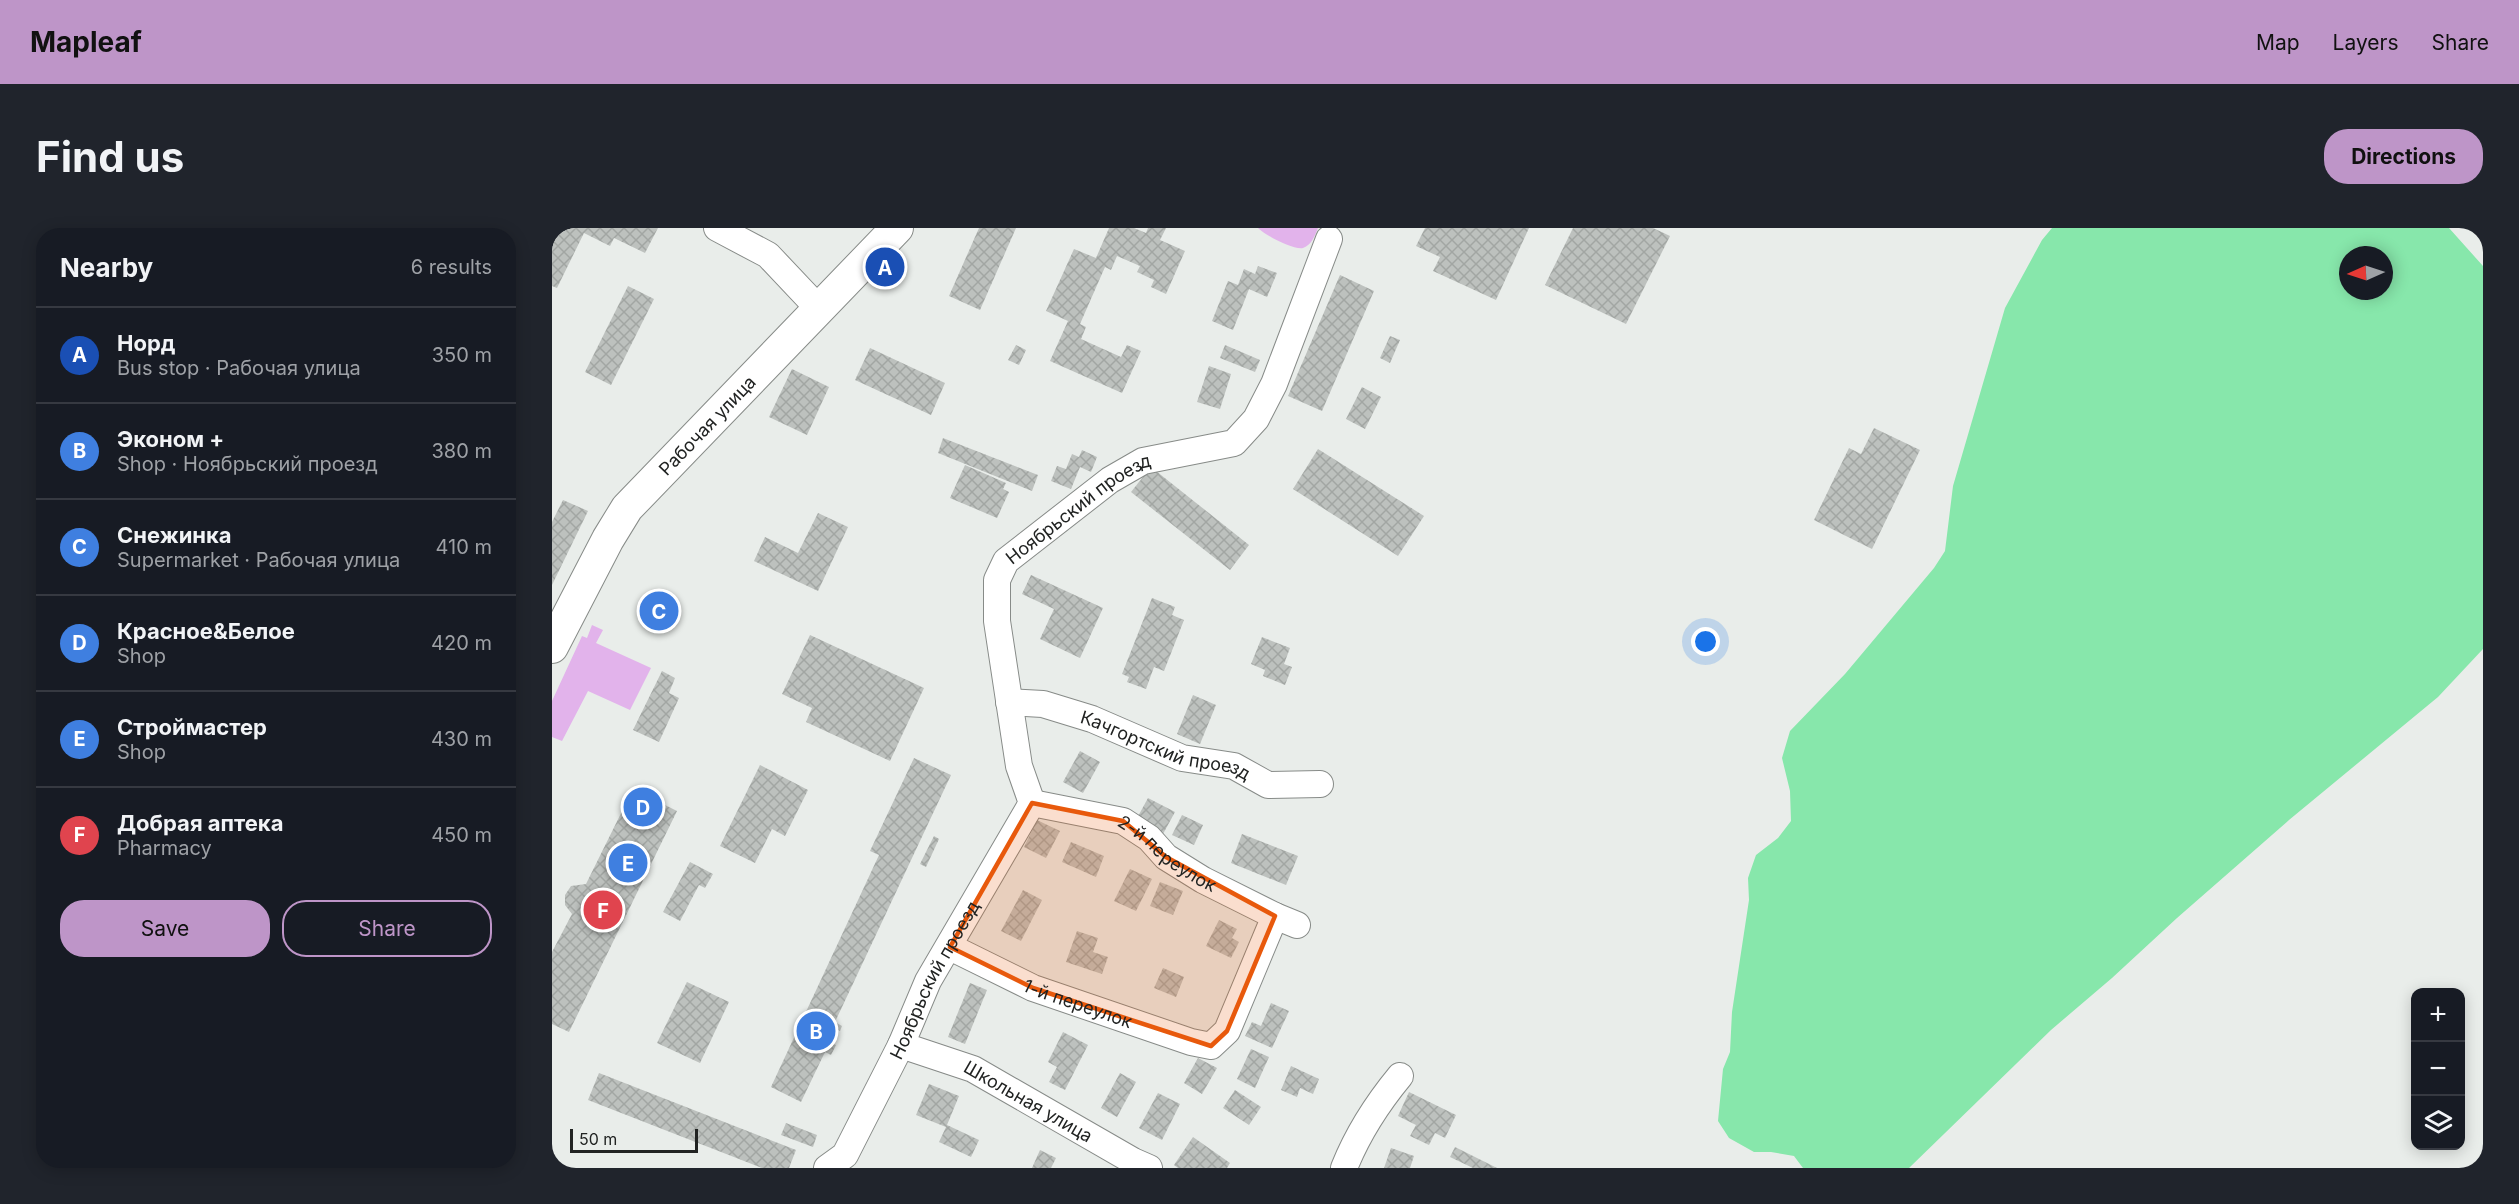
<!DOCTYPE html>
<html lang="en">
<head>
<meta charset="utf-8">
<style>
  :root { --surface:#171b24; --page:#20242c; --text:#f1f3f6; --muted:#9ea1a6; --line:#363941; --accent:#be95c8 }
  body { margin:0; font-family:Inter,sans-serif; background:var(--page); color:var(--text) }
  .controls { position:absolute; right:18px; bottom:18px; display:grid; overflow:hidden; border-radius:12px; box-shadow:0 3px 15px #0003 }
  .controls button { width:54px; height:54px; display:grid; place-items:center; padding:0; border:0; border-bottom:2px solid var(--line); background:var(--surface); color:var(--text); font:30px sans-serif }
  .compass { position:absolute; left:1787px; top:18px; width:54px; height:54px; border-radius:50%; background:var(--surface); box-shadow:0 3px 15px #0003; rotate:267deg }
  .scale { position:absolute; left:18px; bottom:15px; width:128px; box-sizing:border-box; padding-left:6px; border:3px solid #212322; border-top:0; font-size:16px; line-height:21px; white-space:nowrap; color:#212322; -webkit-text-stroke:4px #e9edea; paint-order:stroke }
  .you { position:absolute; left:1154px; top:414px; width:21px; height:21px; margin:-15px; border:4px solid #fff; border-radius:50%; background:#1a73e8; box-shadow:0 0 0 9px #1a73e833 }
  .badge { display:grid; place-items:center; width:39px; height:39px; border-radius:50%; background:var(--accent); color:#fff; font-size:20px; font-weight:700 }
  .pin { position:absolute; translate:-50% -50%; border:3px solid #fff; box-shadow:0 2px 6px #0006 }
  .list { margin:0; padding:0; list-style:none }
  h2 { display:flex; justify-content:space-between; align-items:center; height:78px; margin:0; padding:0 24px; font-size:26px }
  h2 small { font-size:20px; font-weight:400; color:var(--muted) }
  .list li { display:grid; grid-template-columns:39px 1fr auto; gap:18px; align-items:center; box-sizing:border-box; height:96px; padding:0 24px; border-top:2px solid var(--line) }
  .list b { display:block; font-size:22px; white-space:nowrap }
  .list p { margin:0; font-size:20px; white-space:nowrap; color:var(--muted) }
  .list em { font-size:20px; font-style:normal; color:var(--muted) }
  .actions { display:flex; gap:12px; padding:18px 24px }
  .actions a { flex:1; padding:14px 0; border:2px solid var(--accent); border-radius:24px; text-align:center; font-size:21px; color:var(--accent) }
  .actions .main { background:var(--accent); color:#111 }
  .icon { flex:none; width:33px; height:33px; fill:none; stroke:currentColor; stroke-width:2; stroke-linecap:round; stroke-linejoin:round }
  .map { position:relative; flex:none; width:1931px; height:940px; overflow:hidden; border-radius:24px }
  header { display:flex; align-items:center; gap:36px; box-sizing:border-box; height:84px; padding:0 30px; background:var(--accent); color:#111 }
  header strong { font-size:28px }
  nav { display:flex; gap:33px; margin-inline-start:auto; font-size:21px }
  .intro { display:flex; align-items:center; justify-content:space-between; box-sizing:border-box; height:144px; padding:0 36px }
  h1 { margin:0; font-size:42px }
  .button { padding:15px 27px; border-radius:24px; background:var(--accent); color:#111; font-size:21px; font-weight:700 }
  main { display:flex; gap:36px; padding:0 36px }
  aside { flex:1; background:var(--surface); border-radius:24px; box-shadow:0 3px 15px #0003 }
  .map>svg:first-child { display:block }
  .grass { fill:#e2b3eb }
  .water { fill:#87e7ab; fill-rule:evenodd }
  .building { fill:url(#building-cross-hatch) }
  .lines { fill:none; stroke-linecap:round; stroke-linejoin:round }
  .minor-casing { stroke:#878b88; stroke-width:28 }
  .major-casing { stroke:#878b88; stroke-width:34 }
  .minor { stroke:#fff; stroke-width:26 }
  .major { stroke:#fff; stroke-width:32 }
  .marked { fill:#e8590c; fill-opacity:0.2; stroke:#e8590c; stroke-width:4.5; stroke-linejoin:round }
  .labels { text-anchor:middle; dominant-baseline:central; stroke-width:4.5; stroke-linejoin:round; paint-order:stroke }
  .street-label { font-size:18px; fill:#212322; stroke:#e9edea }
</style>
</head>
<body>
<header>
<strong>Mapleaf</strong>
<nav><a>Map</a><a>Layers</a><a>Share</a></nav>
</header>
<div class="intro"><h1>Find us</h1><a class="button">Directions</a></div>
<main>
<aside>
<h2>Nearby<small>6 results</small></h2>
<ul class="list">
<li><span class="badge" style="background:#1a4fb4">A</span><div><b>Норд</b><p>Bus stop · Рабочая улица</p></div><em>350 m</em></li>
<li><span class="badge" style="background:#3f7fe0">B</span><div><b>Эконом +</b><p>Shop · Ноябрьский проезд</p></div><em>380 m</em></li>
<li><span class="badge" style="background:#3f7fe0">C</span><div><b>Снежинка</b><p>Supermarket · Рабочая улица</p></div><em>410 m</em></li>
<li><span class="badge" style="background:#3f7fe0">D</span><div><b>Красное&amp;Белое</b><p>Shop</p></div><em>420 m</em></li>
<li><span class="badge" style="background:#3f7fe0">E</span><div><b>Строймастер</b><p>Shop</p></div><em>430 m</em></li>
<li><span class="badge" style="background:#e0444e">F</span><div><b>Добрая аптека</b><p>Pharmacy</p></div><em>450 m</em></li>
</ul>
<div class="actions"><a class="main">Save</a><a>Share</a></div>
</aside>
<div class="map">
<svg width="1931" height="940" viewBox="0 0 1931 940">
  <defs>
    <pattern id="building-cross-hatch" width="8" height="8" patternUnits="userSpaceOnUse" patternTransform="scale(1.5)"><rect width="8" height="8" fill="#bdc1be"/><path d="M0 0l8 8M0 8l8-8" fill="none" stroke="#a2a6a3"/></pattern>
  </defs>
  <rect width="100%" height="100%" fill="#e9edea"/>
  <g class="grass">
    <path d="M706 0H766C763 7 760 17 751 20 741 22 713 7 706 0Z"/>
    <polygon points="40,397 51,402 44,415 99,440 78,482 36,463 10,513 0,509 0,473 30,408 35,410"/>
  </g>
  <path class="water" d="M1500 0H1897L1931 38V421L1886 469 1737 592 1625 690 1560 750 1499 802 1357 940H1251L1242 928 1219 924H1202L1177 910 1166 893 1171 841 1178 824 1180 784 1197 672 1196 650 1204 627 1226 610 1239 593 1238 563 1230 530 1238 503 1293 446 1382 340 1393 323 1401 258 1453 80 1490 12ZM1796 27H1832V63H1796Z"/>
  <g class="building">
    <polygon points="0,0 106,0 93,25 62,10 58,18 32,5 5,60 0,58"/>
    <polygon points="427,0 464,0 428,82 397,68"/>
    <polygon points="557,0 582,0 594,5 596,0 614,0 608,12 633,23 614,66 599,59 602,52 585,44 588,38 565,28 559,42 553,39 528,96 534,99 529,111 569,129 575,117 589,123 570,165 498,133 516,93 494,83 522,21 544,30"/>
    <polygon points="873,0 977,0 944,72 881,43 888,29 864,18"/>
    <polygon points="1021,0 1101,0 1118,8 1074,96 993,57"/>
    <polygon points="706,38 725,45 715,69 697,61 681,102 660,93 676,53 686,57 692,41 703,46"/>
    <polygon points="788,47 822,63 770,183 736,168"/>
    <polygon points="76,58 102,71 59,157 33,144"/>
    <polygon points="838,108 848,112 838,135 828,130"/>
    <polygon points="464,117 474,122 467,137 456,132"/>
    <polygon points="673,117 708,132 703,144 668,130"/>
    <polygon points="318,120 393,155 379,187 303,152"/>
    <polygon points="657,138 679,146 668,181 645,174"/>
    <polygon points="240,141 277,159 255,207 217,189"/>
    <polygon points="810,159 829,169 813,201 794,191"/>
    <polygon points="1322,200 1368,222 1320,321 1262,292 1297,220 1309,226"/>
    <polygon points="391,210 486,247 480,263 386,225"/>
    <polygon points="766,221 872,288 846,328 741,261"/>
    <polygon points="530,222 545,229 539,244 528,239 519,261 499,253 505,238 514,241 520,226 527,229"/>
    <polygon points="413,237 454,255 451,261 457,264 445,290 398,270"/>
    <polygon points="599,239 697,317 678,342 579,264"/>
    <polygon points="11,272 36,283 0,357 0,294"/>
    <polygon points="266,285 296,299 266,363 202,333 213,309 246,325"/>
    <polygon points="479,347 551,380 528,430 488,411 502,381 470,366"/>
    <polygon points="100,363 125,375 113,403 87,391"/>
    <polygon points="600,370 623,379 620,387 632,392 612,443 602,439 594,461 575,454 577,449 570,446"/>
    <polygon points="258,407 372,460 338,533 254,494 260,480 230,466"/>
    <polygon points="710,409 738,420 732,436 740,439 733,457 711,448 713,442 699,436"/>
    <polygon points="110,443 123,450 117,465 127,470 107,514 81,502"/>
    <polygon points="641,467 664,477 648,516 625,506"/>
    <polygon points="528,523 548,534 531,565 511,554"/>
    <polygon points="362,530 399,547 283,794 290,798 288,803 282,800 276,814 284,817 279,827 273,824 249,874 219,859 327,627 318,623"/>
    <polygon points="208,537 256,562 233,608 220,601 203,635 168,618"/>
    <polygon points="81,561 125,583 17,804 0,796 0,724 20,686 13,677 13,667 19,658 34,656"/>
    <polygon points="596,570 623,584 611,606 584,592"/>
    <polygon points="630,587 651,597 642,617 620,607"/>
    <polygon points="485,592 508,603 494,630 472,619"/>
    <polygon points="690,606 746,628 734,657 679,635"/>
    <polygon points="382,608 387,611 374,639 368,636"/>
    <polygon points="519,614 552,628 544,649 510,634"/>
    <polygon points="138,634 161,646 153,660 147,657 128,693 111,684"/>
    <polygon points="578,641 600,651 584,683 562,673"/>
    <polygon points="608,654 631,663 621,687 598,678"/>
    <polygon points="471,662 490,672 469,713 449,703"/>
    <polygon points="667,692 685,701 680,710 687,714 679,730 654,718"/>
    <polygon points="525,703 546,710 541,724 556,729 550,746 514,734"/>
    <polygon points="611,740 632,749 624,769 602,760"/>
    <polygon points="135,754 177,774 148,835 105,815"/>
    <polygon points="418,755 435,762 413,816 396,809"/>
    <polygon points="719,775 737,783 720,820 693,808 700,794 709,798"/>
    <polygon points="511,804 536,817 513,862 497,854 505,839 496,834"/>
    <polygon points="699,821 717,829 703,860 685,851"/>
    <polygon points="646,830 665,840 650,866 632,855"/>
    <polygon points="739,838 767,851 761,866 748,860 745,869 729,862"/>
    <polygon points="47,845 244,922 237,940 210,940 36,872"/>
    <polygon points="568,845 584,854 565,889 549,880"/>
    <polygon points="377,856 407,868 395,897 427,912 419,929 387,914 394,899 364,887"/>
    <polygon points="683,862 709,879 697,897 671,880"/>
    <polygon points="857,864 904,887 893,910 883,905 877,917 858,908 864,897 846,888"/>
    <polygon points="606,865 628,876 610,912 587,900"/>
    <polygon points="234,895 265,907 261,919 229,907"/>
    <polygon points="641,909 678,935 675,940 626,940 622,937"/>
    <polygon points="903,919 945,940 921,940 898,929"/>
    <polygon points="839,920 862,928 858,940 832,940"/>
    <polygon points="488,922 504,930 499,940 480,940"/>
  </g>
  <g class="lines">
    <g class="minor-casing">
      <g id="minor">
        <polyline points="165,0 216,27 267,81"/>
        <path id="s1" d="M457 474 491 476 540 491 630 530 682 538 716 557 768 556"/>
        <path id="s2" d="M480 575 571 593 597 610 614 629 651 652 723 688 745 697"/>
        <path id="s3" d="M398 719 481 760 639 814 659 818 675 803 723 688"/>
        <path id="s4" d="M349 817 421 841 581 933 597 940"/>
        <path id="s5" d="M275 940 293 927 349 817 376 753 480 575 467 538 445 393V352L454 333 558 252 591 233 682 215 704 191 722 156 777 11"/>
        <path d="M792 940C806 905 824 877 848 848"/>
      </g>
    </g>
    <g class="major-casing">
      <g id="major">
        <path id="s6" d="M0 419 56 311 75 280 345 0"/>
      </g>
    </g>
    <use href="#minor" class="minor"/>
    <use href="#major" class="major"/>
  </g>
  <path class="marked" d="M480 575 571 593 614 629 723 688 675 803 659 818 481 760 398 719Z"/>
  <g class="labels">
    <g class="street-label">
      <text stroke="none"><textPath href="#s6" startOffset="273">Рабочая улица</textPath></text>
      <text stroke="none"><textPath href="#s5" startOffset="759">Ноябрьский проезд</textPath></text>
      <text stroke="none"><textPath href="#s1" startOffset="164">Качгортский проезд</textPath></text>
      <text stroke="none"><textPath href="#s2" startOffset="148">2-й переулок</textPath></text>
      <text stroke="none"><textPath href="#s5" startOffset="219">Ноябрьский проезд</textPath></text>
      <text stroke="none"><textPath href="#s3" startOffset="140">1-й переулок</textPath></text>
      <text stroke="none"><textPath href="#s4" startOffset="140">Школьная улица</textPath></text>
    </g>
  </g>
</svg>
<div class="controls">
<button>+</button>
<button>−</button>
<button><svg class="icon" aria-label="layers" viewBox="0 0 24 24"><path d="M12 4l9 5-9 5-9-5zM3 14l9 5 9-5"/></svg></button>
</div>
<svg class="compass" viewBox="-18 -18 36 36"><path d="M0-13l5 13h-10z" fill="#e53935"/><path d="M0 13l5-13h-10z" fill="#9ea1a6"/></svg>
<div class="scale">50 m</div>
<div class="you"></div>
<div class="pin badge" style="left:333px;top:39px;background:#1a4fb4">A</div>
<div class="pin badge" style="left:264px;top:803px;background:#3f7fe0">B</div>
<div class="pin badge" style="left:107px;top:383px;background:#3f7fe0">C</div>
<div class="pin badge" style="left:91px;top:579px;background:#3f7fe0">D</div>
<div class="pin badge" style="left:76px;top:635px;background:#3f7fe0">E</div>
<div class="pin badge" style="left:51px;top:682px;background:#e0444e">F</div>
</div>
</main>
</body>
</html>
